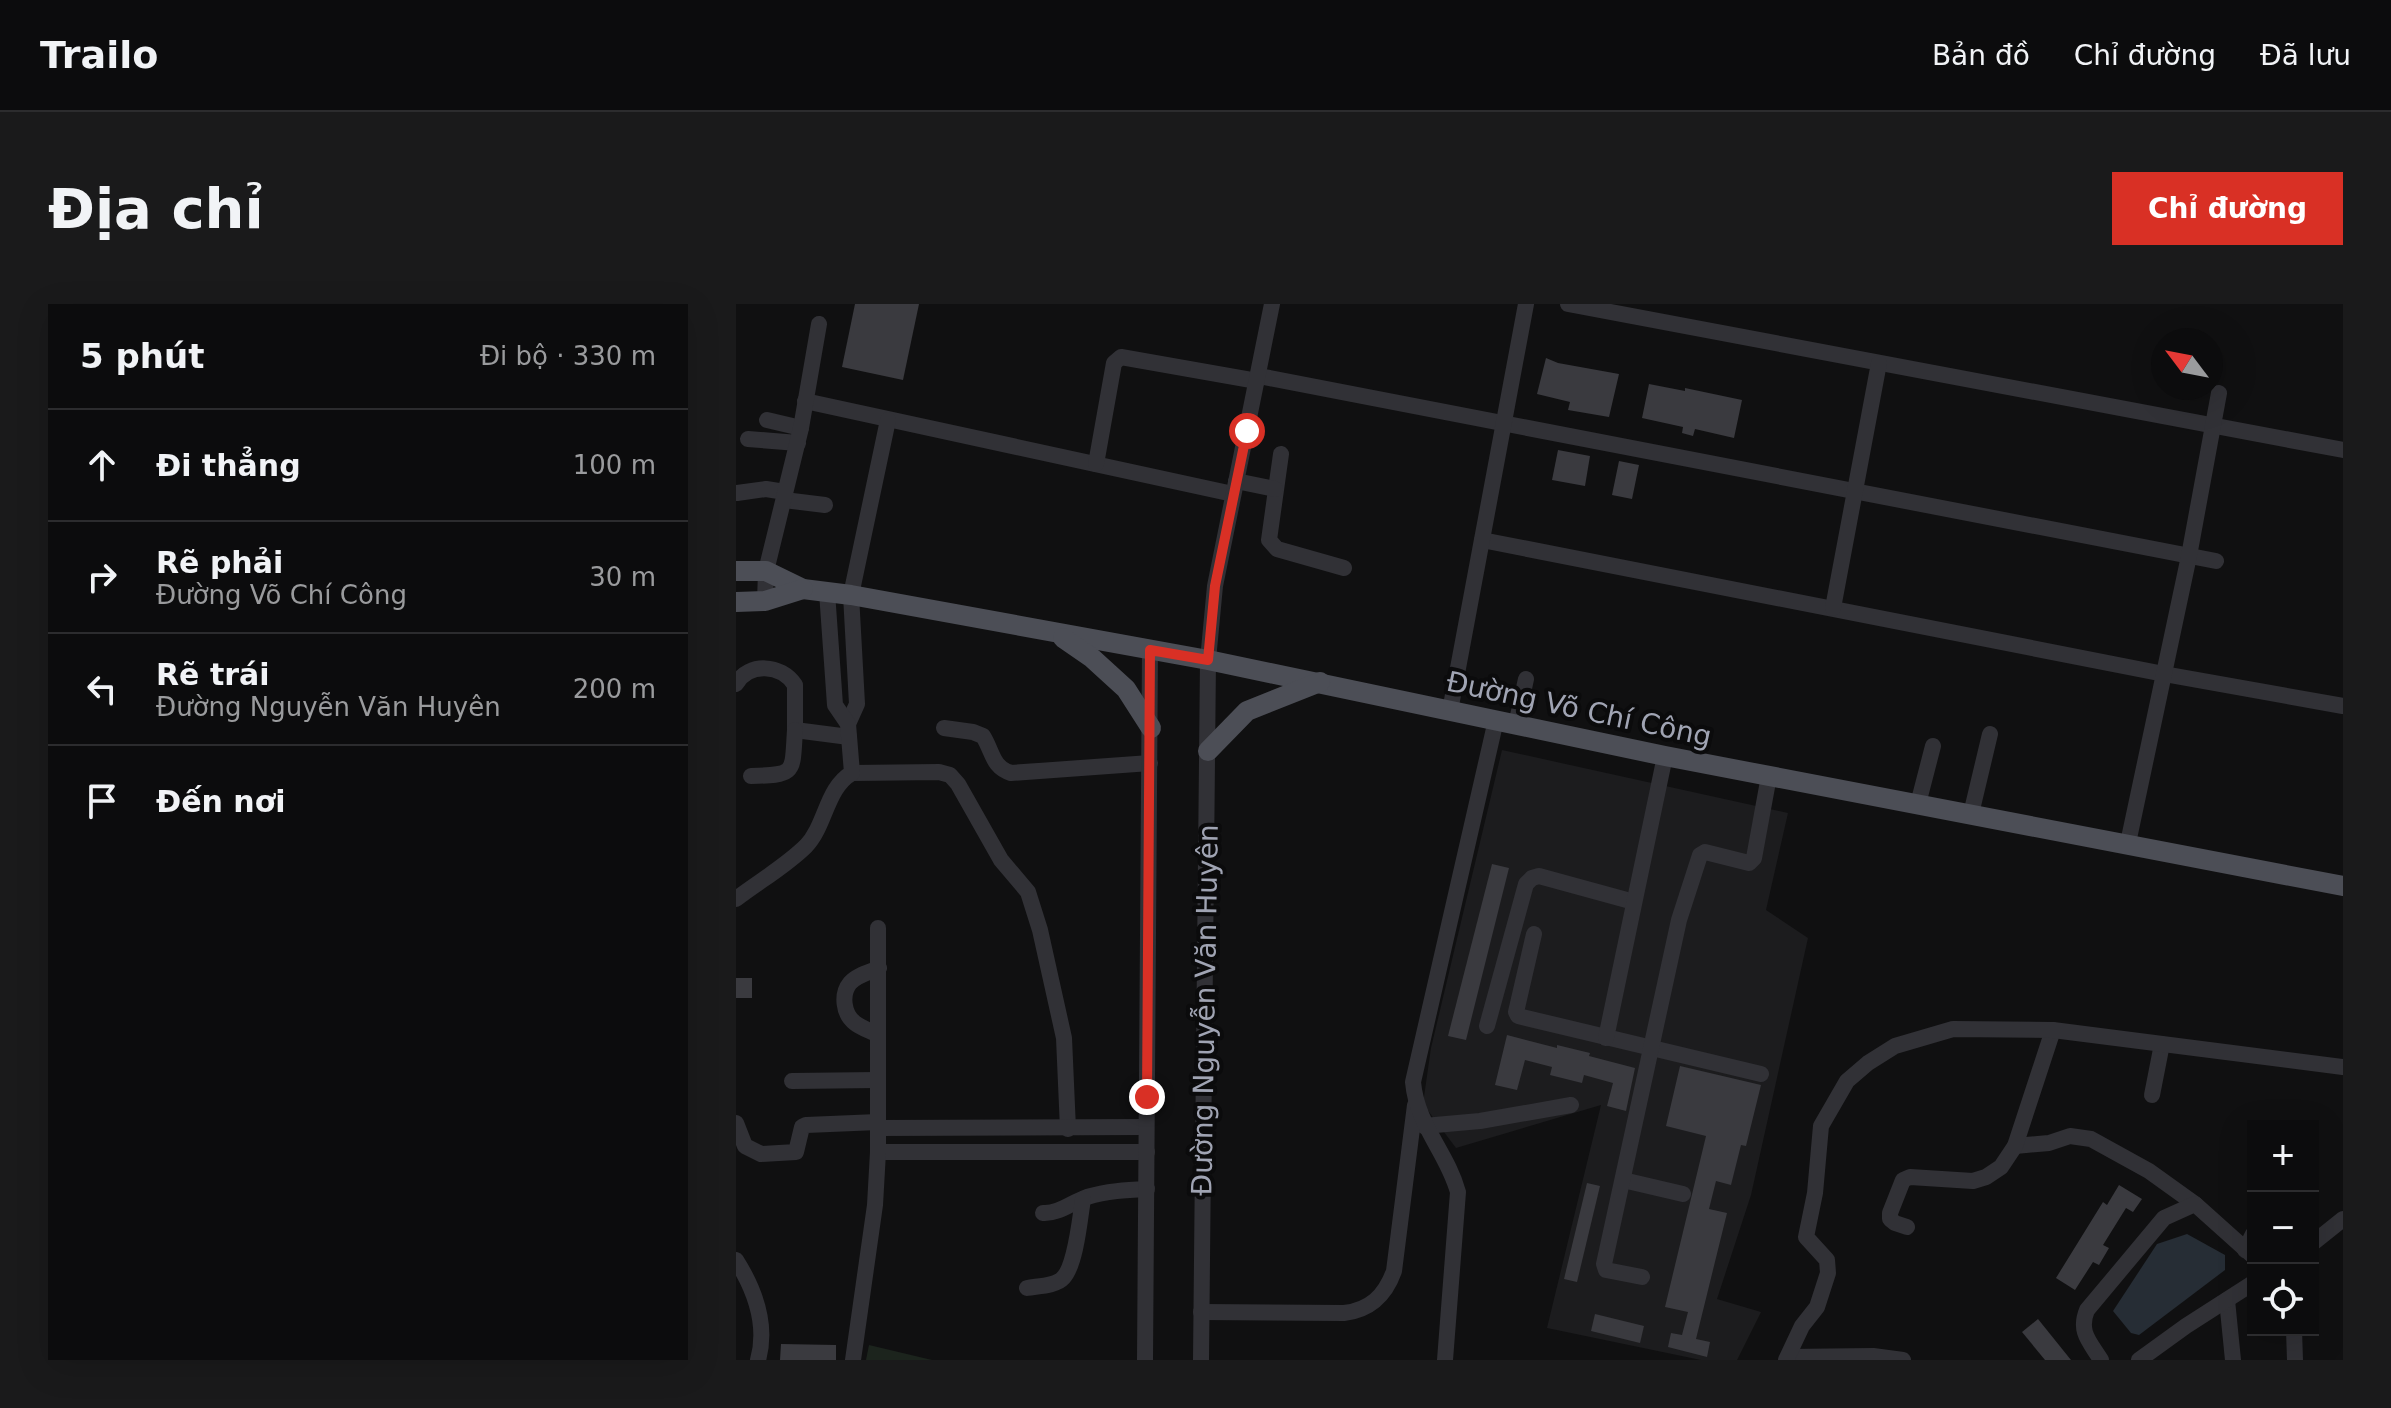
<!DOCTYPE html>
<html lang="vi">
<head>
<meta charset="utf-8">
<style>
  :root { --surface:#0c0c0d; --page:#1a1a1b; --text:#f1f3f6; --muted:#9a9b9d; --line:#2c2c2e; --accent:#d93025 }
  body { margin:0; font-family:"DejaVu Sans",sans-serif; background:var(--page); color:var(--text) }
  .controls { position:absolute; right:24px; bottom:24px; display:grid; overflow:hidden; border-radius:0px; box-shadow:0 8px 32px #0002 }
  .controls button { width:72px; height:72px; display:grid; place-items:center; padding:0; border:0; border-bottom:2px solid var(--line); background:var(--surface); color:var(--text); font:40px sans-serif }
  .compass { position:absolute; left:1415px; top:24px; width:72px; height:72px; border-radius:50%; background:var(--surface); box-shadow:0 8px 32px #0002; rotate:302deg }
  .stop { position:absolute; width:24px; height:24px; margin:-18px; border:6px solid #d93025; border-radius:50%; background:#fff }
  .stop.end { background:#d93025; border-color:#fff; box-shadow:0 2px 8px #0008 }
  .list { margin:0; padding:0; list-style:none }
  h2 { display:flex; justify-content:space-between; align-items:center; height:104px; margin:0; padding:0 32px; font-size:34px }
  h2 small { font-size:26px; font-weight:400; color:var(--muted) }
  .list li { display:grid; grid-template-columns:52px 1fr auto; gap:24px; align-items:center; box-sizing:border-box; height:112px; padding:0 32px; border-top:2px solid var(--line) }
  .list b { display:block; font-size:30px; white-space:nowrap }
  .list p { margin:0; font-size:26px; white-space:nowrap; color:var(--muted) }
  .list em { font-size:26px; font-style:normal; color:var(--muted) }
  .icon { flex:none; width:44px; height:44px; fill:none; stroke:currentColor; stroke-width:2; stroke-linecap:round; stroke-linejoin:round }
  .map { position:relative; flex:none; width:1607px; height:1056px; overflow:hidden; border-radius:0px }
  header { display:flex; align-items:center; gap:48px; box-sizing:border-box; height:112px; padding:0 40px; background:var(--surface); border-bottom:2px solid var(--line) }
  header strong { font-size:38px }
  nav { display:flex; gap:44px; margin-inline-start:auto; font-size:28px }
  .intro { display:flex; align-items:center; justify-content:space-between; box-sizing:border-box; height:192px; padding:0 48px }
  h1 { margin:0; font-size:56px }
  .button { padding:20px 36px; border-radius:0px; background:var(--accent); color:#fff; font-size:28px; font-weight:700 }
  main { display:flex; gap:48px; padding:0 48px }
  aside { flex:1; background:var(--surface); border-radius:0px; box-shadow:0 8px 32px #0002 }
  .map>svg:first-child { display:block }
  .built { fill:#1c1c1e }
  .green { fill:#1c241d }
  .water { fill:#262d35 }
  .building { fill:#3a3a3f }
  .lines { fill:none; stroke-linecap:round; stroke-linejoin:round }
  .minor { stroke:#313136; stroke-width:16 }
  .major { stroke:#4c4e56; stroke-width:20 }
  .route { stroke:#d93025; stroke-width:10 }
  .labels { text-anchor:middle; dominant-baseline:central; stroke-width:8; stroke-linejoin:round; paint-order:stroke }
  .street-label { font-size:28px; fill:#a0a4b3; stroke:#0b0b0c }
</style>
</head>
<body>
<header>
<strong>Trailo</strong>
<nav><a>Bản đồ</a><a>Chỉ đường</a><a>Đã lưu</a></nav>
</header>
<div class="intro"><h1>Địa chỉ</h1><a class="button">Chỉ đường</a></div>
<main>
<aside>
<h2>5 phút<small>Đi bộ · 330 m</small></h2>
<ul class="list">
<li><svg class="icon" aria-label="ahead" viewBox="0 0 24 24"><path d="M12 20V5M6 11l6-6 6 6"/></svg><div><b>Đi thẳng</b></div><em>100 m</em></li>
<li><svg class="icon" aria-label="right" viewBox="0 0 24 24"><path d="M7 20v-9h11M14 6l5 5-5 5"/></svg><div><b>Rẽ phải</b><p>Đường Võ Chí Công</p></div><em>30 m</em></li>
<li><svg class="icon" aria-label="left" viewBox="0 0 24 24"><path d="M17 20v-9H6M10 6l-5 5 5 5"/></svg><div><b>Rẽ trái</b><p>Đường Nguyễn Văn Huyên</p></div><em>200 m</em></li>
<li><svg class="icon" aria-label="arrive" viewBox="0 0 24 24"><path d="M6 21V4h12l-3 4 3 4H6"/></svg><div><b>Đến nơi</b></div></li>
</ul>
</aside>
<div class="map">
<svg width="1607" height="1056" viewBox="0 0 1607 1056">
  <rect width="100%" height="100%" fill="#101011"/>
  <polygon class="built" points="766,446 1052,509 1030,606 1072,634 1015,891 981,995 1025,1008 1001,1056 965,1056 811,1024 865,801 720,844 687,800 695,744"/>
  <polygon class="green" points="133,1041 196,1056 130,1056"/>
  <polygon class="water" points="1451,930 1489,951 1489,966 1403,1031 1395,1029 1377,1007 1421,940"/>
  <g class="building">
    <polygon points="119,0 183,0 167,76 106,63"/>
    <polygon points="810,54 822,59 883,70 873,113 832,106 834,98 801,90"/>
    <polygon points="913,80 949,87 949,84 1006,96 998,134 959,125 957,132 946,129 947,123 906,114"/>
    <polygon points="822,146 854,152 849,182 816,176"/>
    <polygon points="883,157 903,161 896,195 876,191"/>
    <polygon points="756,560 773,564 730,736 712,732"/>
    <rect x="0" y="674" width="16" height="20"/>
    <polygon points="771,731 821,744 821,741 854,749 853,752 899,764 890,807 871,802 877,779 848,771 846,779 814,771 816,763 789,756 781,786 759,781"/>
    <polygon points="944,762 1025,781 1010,842 1005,841 995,881 980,877 973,905 991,909 960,1035 974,1038 971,1053 932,1043 935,1029 946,1031 952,1008 929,1003 970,832 930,822"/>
    <polygon points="851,879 864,882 841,978 828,975"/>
    <polygon points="1383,881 1406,895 1397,908 1390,904 1367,941 1373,944 1363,961 1357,958 1339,986 1320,974 1367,898 1371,901"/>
    <polygon points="859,1010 908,1022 904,1039 855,1027"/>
    <polygon points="1302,1015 1335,1056 1309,1056 1286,1028"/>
    <polygon points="45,1040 100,1041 100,1056 44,1056"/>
  </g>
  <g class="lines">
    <g class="minor">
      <polyline points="832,0 1607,146"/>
      <polyline points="523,72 1480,257"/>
      <polyline points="69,97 497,190"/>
      <polyline points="31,116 65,124"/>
      <polyline points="12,135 62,139"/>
      <polyline points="545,150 533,236 541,245 608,264"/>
      <polyline points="360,160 378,59 385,53 521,77"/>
      <polyline points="500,177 539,185"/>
      <polyline points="1,189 30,185 49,188"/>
      <polyline points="48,196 89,201"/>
      <polyline points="746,236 1428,370 1607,402"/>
      <polyline points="29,297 30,267 65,124 83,20"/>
      <polyline points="1097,304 1143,59"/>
      <path d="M0 380C13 358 45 360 59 381V426L113 433"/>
      <polyline points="714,407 790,0"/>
      <polyline points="112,420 121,400 115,291 152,116"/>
      <polyline points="780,421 790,375"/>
      <path d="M208 424 237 428 247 432C257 448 256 463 275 469L414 459"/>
      <polyline points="116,469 203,468 214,471 222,480 265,556 292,588 304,626 328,734 332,825"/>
      <path d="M15 472C61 471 56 469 59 426"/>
      <polyline points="1182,500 1197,442"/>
      <polyline points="1235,510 1254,430"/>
      <polyline points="1392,539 1453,252 1483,89"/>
      <path d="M0 595C22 578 50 562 70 542 90 521 90 484 116 469L112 420 99 401 91 288"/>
      <polyline points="798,630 780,708 782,712 1025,770"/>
      <polyline points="751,722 790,580 796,574 803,572 898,598"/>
      <path d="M142 731C135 727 125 724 119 719 107 710 105 690 114 679 121 671 134 668 143 664"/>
      <polyline points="870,734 929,452"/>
      <polyline points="56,777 141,776"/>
      <polyline points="1416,791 1426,740"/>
      <polyline points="0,819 9,842 25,850 60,848 66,823 70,821 142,818"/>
      <polyline points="688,822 744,817 835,801"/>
      <polyline points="142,824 410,823"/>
      <polyline points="1279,842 1313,839 1334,832 1355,835 1413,867 1459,900"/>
      <polyline points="142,848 411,848"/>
      <polyline points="887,876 947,890"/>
      <path d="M307 909C323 910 336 898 351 893 371 887 390 886 411 885"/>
      <polyline points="1171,923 1159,919 1154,915 1154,909 1167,876 1174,873 1237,877 1250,873 1265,863 1279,842 1317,726"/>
      <polyline points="1577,939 1607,915"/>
      <polyline points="1509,946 1517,930"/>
      <path d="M0 956C19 986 32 1020 22 1056"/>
      <polyline points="906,973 870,966 868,960 943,616 964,551 969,548 1013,559 1018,554 1033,472"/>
      <path d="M291 984C302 982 320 982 327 974 340 961 344 913 347 895"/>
      <polyline points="1491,996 1497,1056"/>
      <path d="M465 1008 608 1009C634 1006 649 992 658 967L679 801"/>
      <polyline points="1558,1026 1559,1056"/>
      <polyline points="1052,1053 1137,1052 1167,1056"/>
      <polyline points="117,1056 139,901 142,848 142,624"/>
      <polyline points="409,1056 414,346"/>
      <polyline points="465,1056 472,356 479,282 536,0"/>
      <path d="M709 1056 722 888C711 848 681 822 677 778L760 416"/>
      <polyline points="1050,1056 1066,1022 1081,1003 1092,969 1091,956 1070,933 1079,889 1085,822 1111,777 1132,759 1159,742 1217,725 1317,726 1607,763"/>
      <path d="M1365 1056C1354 1038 1342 1028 1351 1006L1428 914 1459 900 1517 952"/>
      <polyline points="1403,1056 1450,1022 1517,979"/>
    </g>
    <g class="major">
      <polyline points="0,267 30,267 67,285 115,291 472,356 929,452 1607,582"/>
      <polyline points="0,298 29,297 67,285"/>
      <polyline points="327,334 356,354 390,385 415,424"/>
      <polyline points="472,447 511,407 584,378"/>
    </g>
  </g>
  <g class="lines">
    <polyline class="route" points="411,793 414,346 472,356 479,282 511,127"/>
  </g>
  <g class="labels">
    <g class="street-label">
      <text transform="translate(843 405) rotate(12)">Đường Võ Chí Công</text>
      <text transform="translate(469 706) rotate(-89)">Đường Nguyễn Văn Huyên</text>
    </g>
  </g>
</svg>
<div class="controls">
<button>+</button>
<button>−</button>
<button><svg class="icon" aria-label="locate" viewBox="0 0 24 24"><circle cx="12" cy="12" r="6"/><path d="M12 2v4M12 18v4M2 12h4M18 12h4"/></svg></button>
</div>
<svg class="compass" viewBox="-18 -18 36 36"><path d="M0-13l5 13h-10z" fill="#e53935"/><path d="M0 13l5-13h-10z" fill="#9a9b9d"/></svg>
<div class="stop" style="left:511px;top:127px"></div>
<div class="stop end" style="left:411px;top:793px"></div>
</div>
</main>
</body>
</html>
